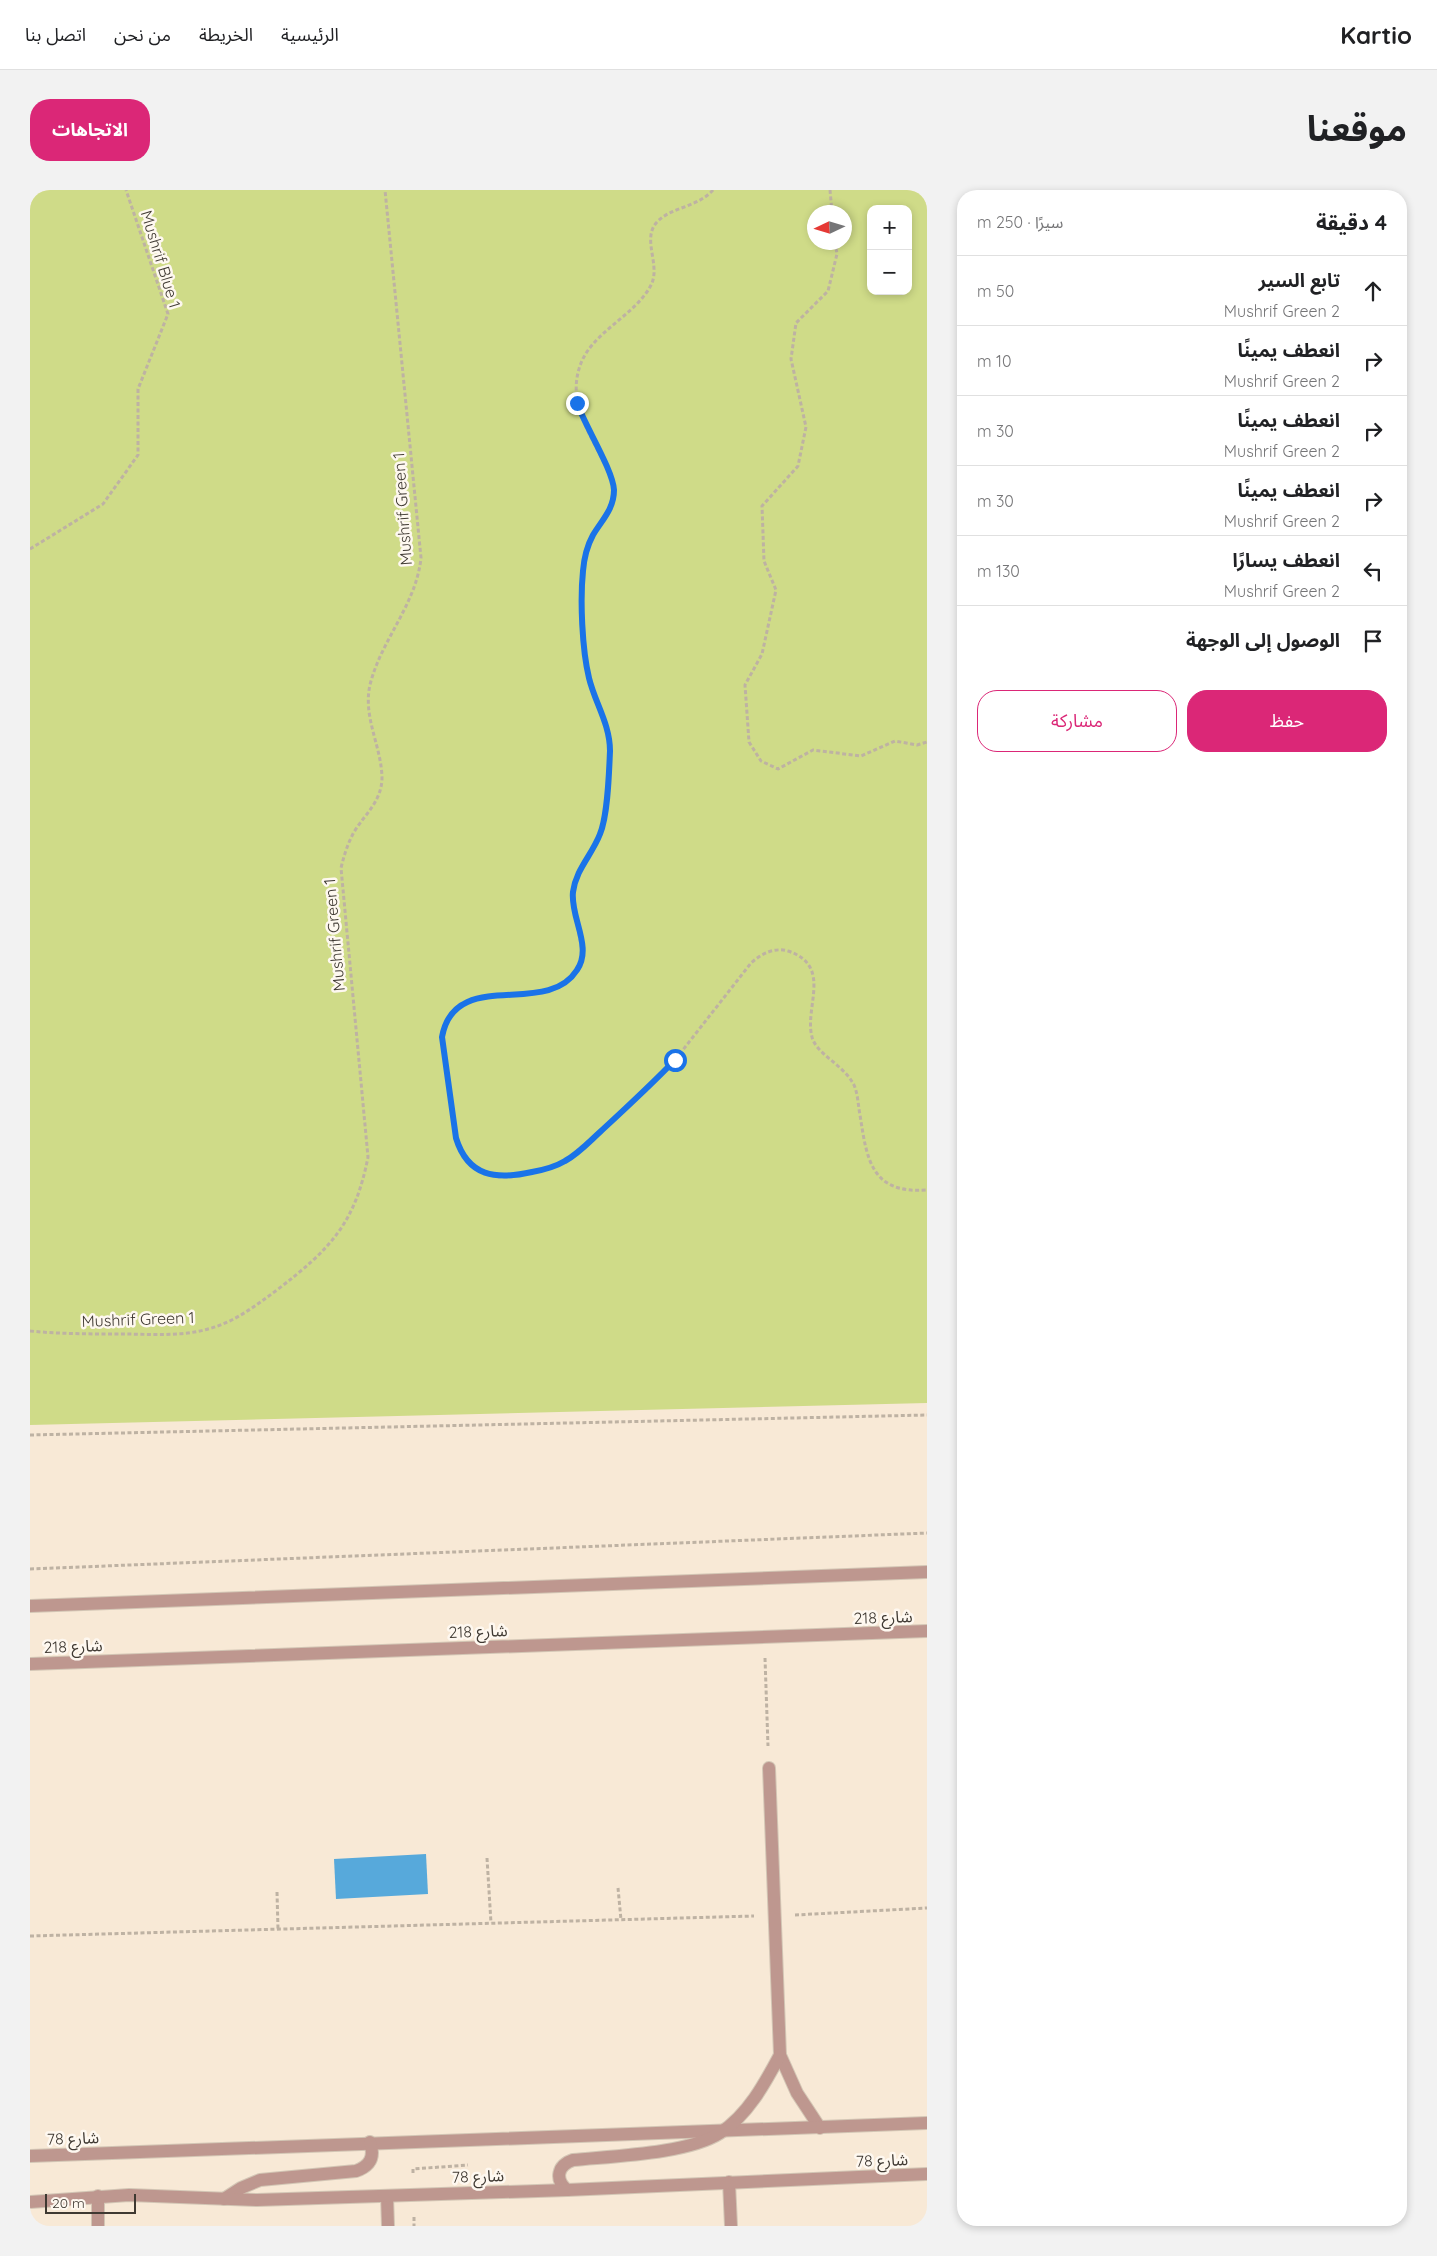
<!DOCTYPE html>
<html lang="ar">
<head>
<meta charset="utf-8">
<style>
  :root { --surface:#fff; --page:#f2f2f2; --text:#202124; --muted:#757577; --line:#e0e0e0; --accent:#db2777 }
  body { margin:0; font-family:Quicksand,"Noto Sans Arabic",sans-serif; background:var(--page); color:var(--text); direction:rtl }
  .controls { position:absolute; right:15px; top:15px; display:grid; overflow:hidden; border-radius:10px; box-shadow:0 2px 8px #0003 }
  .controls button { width:45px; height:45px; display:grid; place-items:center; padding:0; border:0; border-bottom:1px solid var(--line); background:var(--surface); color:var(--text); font:25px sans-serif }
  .compass { position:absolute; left:777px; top:15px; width:45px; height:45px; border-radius:50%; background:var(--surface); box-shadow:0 2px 8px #0003; rotate:266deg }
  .scale { position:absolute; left:15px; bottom:12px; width:91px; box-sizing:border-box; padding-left:5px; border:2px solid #3f3932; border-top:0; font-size:14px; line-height:18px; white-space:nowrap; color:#3f3932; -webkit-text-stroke:4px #fef8f0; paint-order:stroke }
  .stop { position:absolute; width:15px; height:15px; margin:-11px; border:4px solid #1a73e8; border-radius:50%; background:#fff }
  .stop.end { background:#1a73e8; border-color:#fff; box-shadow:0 1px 5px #0008 }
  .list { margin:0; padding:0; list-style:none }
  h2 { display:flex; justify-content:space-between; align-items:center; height:65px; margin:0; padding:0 20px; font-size:21px }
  h2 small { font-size:16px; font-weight:400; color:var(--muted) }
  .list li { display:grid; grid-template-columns:32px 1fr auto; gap:15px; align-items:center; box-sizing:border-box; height:70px; padding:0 20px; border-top:1px solid var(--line) }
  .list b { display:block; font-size:19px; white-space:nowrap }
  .list p { margin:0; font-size:16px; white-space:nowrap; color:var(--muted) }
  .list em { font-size:16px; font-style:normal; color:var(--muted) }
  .actions { display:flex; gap:10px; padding:15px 20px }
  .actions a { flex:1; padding:11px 0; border:1px solid var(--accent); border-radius:20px; text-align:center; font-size:18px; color:var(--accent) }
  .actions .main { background:var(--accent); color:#fff }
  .icon { flex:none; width:28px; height:28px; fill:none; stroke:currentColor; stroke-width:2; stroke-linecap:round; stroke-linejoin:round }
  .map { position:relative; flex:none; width:897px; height:2036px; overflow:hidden; direction:ltr; border-radius:20px }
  header { display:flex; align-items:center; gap:30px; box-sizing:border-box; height:70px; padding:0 25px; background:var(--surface); border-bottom:1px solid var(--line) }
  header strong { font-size:24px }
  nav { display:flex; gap:28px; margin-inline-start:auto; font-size:18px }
  .intro { display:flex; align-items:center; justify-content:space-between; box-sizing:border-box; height:120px; padding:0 30px }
  h1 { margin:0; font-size:35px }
  .button { padding:12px 22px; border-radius:20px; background:var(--accent); color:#fff; font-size:18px; font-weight:700 }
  main { display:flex; gap:30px; padding:0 30px }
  aside { flex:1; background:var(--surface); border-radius:20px; box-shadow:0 2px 8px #0003 }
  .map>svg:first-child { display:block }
  .green { fill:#cfdb88; fill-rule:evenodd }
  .water { fill:#57a9db }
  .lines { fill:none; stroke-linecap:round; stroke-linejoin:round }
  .minor-casing { stroke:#d3c6b5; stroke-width:14 }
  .path { stroke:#beb2a3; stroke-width:3; stroke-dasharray:4 2.5; stroke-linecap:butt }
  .minor { stroke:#be978f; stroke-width:12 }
  .route { stroke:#1a73e8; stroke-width:6 }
  .labels { text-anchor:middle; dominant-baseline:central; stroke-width:5; stroke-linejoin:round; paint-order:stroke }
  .street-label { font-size:16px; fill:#3f3932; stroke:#fef8f0 }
</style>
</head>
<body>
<header>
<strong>Kartio</strong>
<nav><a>الرئيسية</a><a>الخريطة</a><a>من نحن</a><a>اتصل بنا</a></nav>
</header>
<div class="intro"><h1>موقعنا</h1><a class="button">الاتجاهات</a></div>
<main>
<aside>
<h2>4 دقيقة<small>سيرًا · 250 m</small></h2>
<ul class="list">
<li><svg class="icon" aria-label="ahead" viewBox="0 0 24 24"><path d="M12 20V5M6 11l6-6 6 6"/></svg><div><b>تابع السير</b><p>Mushrif Green 2</p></div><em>50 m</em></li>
<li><svg class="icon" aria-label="right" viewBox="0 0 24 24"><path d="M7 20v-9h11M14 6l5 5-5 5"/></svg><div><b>انعطف يمينًا</b><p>Mushrif Green 2</p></div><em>10 m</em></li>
<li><svg class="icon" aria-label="right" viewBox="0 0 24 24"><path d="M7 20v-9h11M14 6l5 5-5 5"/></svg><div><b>انعطف يمينًا</b><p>Mushrif Green 2</p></div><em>30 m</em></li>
<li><svg class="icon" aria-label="right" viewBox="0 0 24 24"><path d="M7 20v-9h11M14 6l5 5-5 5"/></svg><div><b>انعطف يمينًا</b><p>Mushrif Green 2</p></div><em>30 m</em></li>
<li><svg class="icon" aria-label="left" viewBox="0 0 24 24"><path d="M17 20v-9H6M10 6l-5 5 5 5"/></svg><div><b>انعطف يسارًا</b><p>Mushrif Green 2</p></div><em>130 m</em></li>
<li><svg class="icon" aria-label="arrive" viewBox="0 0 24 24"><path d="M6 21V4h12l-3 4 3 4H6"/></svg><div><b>الوصول إلى الوجهة</b></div></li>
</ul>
<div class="actions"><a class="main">حفظ</a><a>مشاركة</a></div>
</aside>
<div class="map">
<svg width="897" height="2036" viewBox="0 0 897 2036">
  <rect width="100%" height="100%" fill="#f8e9d6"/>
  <path class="green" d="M0 0H897V1213L0 1235ZM841 19H878V101H841ZM784 22H814V52H784Z"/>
  <polygon class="water" points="396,1664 398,1704 306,1709 304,1669"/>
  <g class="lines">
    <g class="minor-casing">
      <g id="minor">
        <polyline points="0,1416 897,1382"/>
        <polyline points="0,1474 897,1441"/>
        <polyline points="739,1578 750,1865 767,1903 790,1938"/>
        <path d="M0 1966C299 1954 598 1946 897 1933"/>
        <polyline points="699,1992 701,2036"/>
        <path d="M537 2000C524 1989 528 1975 543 1970 583 1966 657 1964 690 1943 718 1925 735 1893 750 1865"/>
        <polyline points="68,2006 68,2036"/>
        <polyline points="357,2006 358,2036"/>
        <path d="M194 2009 211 1998 230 1990 326 1981C340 1976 345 1967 340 1952"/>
        <polyline points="0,2012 99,2005 227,2010 537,2000 897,1984"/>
      </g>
    </g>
    <g class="path">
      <path d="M683 0C668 17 642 17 628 31 611 47 630 73 622 93 607 126 559 142 549 179 539 212 558 241 572 269 577 279 582 288 583 299 585 317 573 329 564 344 557 355 554 370 553 383 550 414 551 457 559 488 565 513 581 535 580 562 579 584 578 624 570 643 562 665 543 680 543 705 542 743 575 784 518 800 502 802 487 804 472 806 440 809 418 811 412 847L426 948 430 960 446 978 469 987H481L512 980 535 971 618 899 645 870 721 773C731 764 744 757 758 761 803 776 774 817 782 847 786 864 814 875 824 895 828 904 828 915 830 925 837 970 841 1004 897 1000"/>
      <polyline points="800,0 802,22"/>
      <polyline points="805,52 807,64 798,101 766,133 761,169 776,237 768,276 732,316 734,371 746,400 732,464 715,495 719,552 731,571 748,579 783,560 831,566 865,551 887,555 897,552"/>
      <polyline points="0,359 73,314 108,265 108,199 138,124 96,0"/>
      <path d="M0 1141C30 1144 61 1144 91 1144 120 1144 150 1147 178 1139 205 1132 225 1116 247 1100 300 1059 325 1034 338 967L311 678C314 665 318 653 324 642 335 624 351 612 352 589 352 556 331 525 341 491 353 448 386 414 391 368L355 0"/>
      <polyline points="0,1245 897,1225"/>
      <polyline points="0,1379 897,1343"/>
      <polyline points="735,1468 738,1556"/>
      <polyline points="457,1668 461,1733"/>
      <polyline points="588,1698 591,1730"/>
      <polyline points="247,1702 248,1739"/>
      <polyline points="765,1725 897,1718"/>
      <polyline points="0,1746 724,1726"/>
      <polyline points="383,1983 383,1979 438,1975"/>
      <polyline points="384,2027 384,2036"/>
    </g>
    <use href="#minor" class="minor"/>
  </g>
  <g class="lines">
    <path class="route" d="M547 213C555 236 583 280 584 300 584 319 572 330 563 345 557 356 554 369 553 381 550 410 552 459 559 488 565 513 580 534 580 561 579 582 578 625 570 644 562 665 546 679 543 702 540 727 563 757 547 780 516 829 425 776 412 847L426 948C438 987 466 990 502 982 513 980 525 977 535 971 548 964 559 952 570 942 596 918 621 895 645 870"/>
  </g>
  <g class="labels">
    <g class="street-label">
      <text transform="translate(131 69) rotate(73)">Mushrif Blue 1</text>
      <text transform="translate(372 319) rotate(-94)">Mushrif Green 1</text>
      <text transform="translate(304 745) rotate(-95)">Mushrif Green 1</text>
      <text transform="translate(108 1129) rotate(-2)">Mushrif Green 1</text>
      <text transform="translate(853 1427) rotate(-2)">شارع 218</text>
      <text transform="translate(448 1441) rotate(-2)">شارع 218</text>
      <text transform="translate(43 1456) rotate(-2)">شارع 218</text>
      <text transform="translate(43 1948) rotate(-2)">شارع 78</text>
      <text transform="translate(852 1970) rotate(-2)">شارع 78</text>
      <text transform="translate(448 1986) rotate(-2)">شارع 78</text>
    </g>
  </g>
</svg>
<div class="controls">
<button>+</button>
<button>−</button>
</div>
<svg class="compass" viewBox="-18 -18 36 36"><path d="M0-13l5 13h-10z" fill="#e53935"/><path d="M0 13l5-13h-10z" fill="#757577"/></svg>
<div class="scale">20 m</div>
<div class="stop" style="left:645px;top:870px"></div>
<div class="stop end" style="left:547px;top:213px"></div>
</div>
</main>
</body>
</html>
